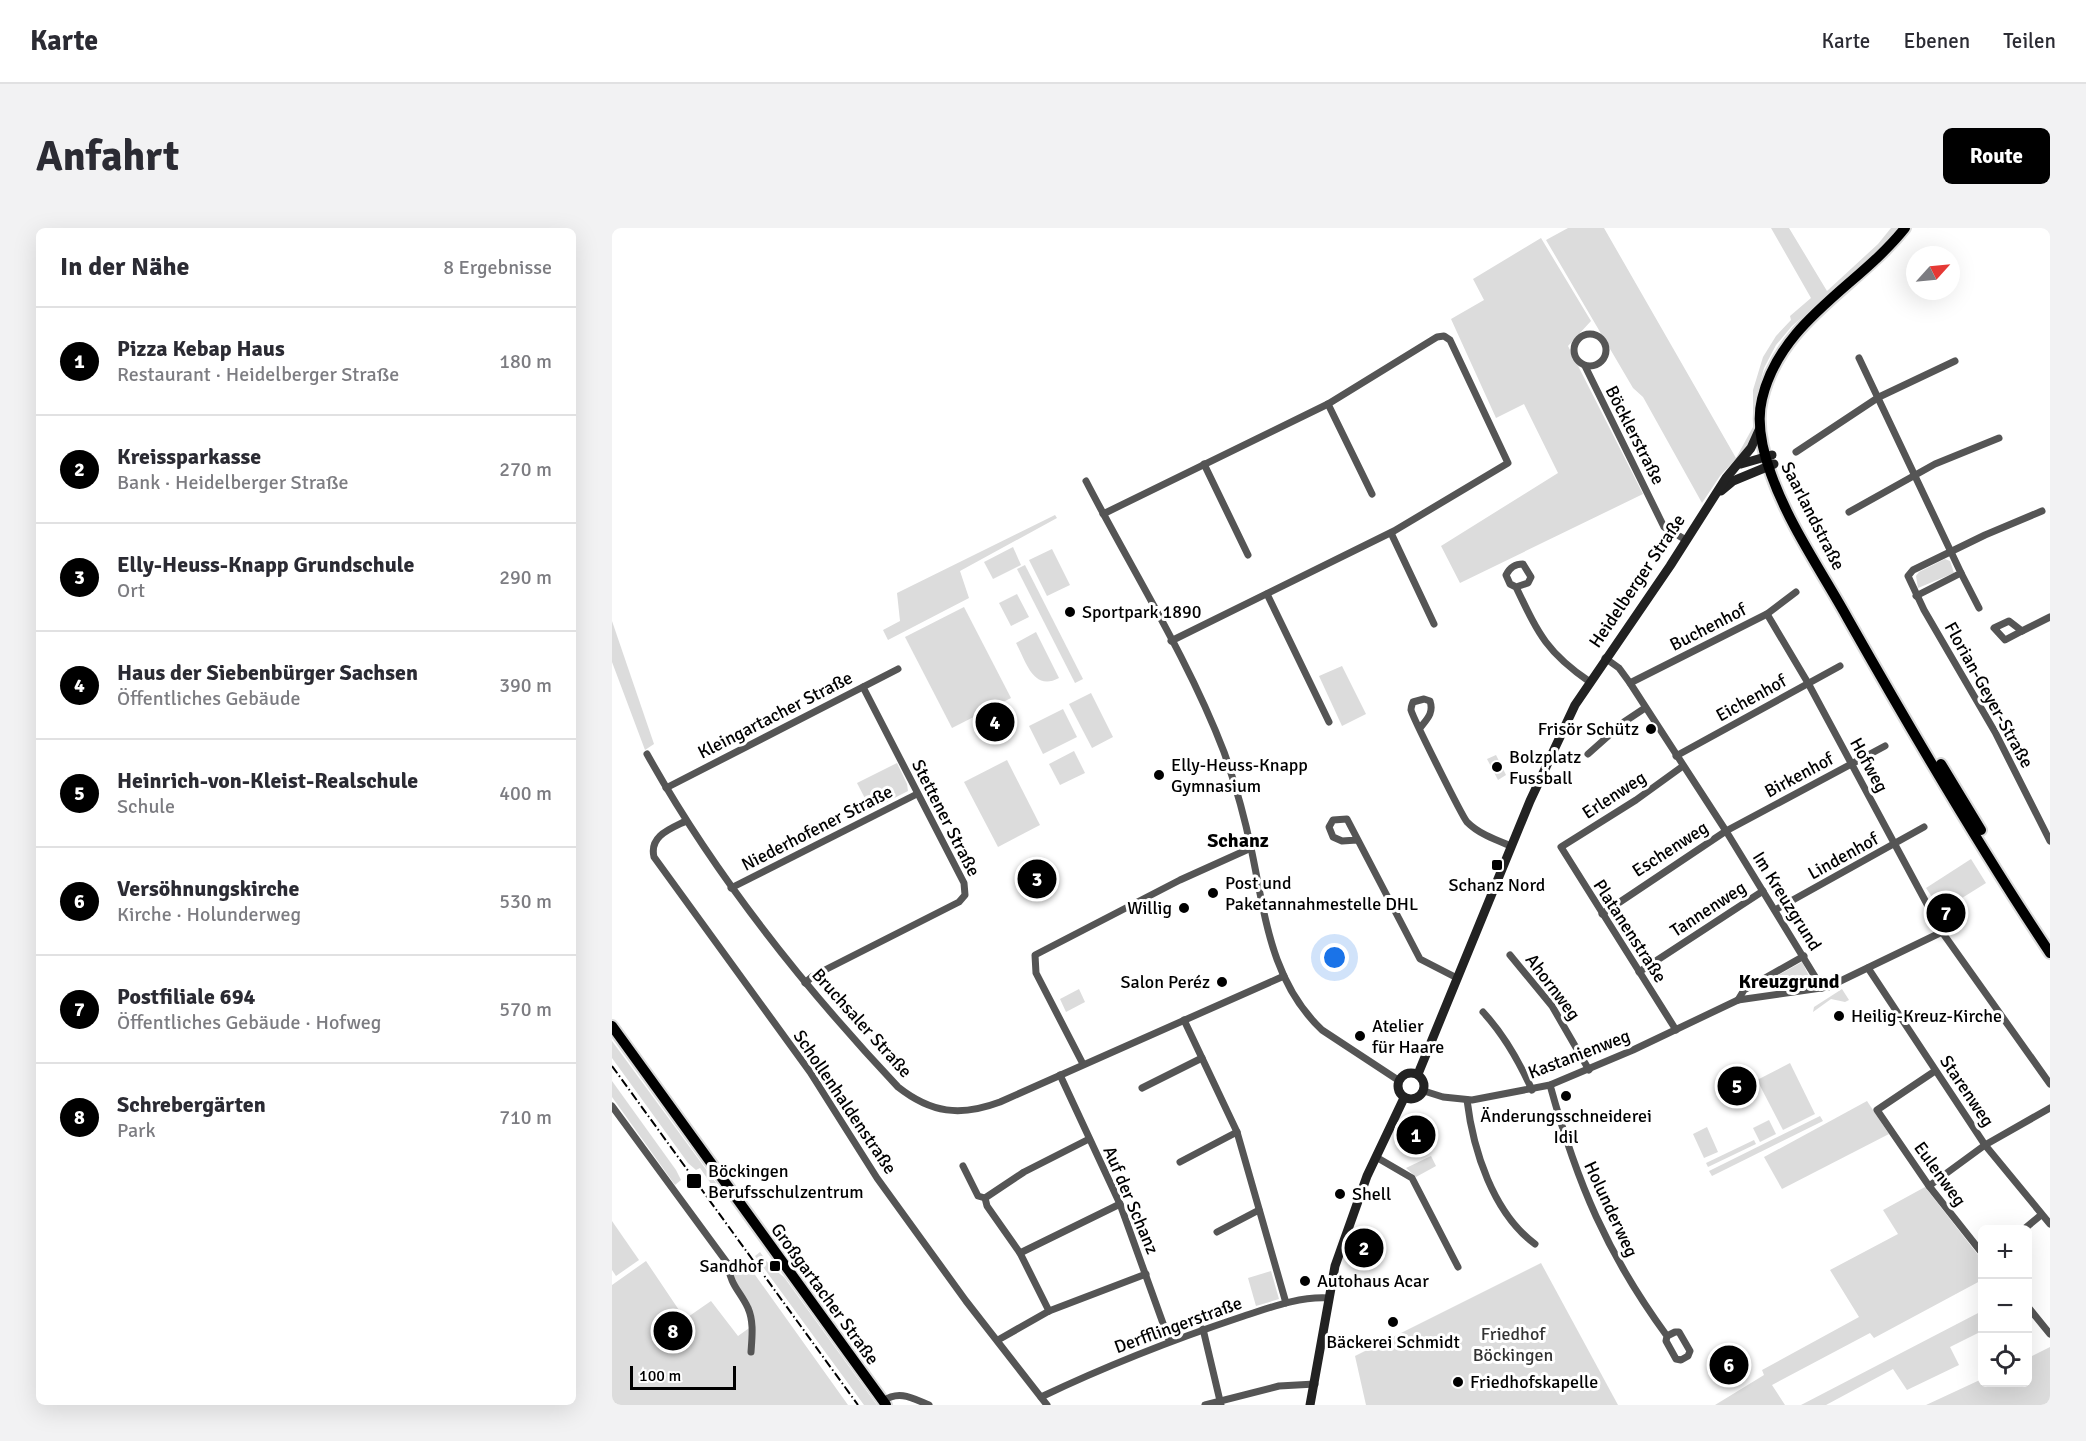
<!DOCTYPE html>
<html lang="de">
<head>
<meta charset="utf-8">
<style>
  :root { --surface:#fff; --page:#f2f2f3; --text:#2b2b33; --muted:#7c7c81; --line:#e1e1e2; --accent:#000 }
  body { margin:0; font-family:Signika,sans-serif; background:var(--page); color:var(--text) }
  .controls { position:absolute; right:18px; bottom:18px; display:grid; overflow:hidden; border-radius:9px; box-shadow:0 6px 24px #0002 }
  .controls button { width:54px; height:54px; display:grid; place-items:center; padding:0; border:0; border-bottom:2px solid var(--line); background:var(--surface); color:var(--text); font:30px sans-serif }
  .compass { position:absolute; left:1294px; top:18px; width:54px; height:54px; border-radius:50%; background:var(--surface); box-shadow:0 6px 24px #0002; rotate:63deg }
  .scale { position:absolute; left:18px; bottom:15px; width:106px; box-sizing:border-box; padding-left:6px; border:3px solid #000; border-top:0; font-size:16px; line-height:21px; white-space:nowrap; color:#000; -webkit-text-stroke:4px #fff; paint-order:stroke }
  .you { position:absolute; left:723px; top:730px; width:21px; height:21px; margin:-15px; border:4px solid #fff; border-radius:50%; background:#1a73e8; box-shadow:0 0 0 9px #1a73e833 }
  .badge { display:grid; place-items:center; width:39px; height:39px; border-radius:50%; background:var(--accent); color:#fff; font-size:20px; font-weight:700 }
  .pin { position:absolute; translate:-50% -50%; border:3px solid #fff; box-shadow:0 2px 6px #0006 }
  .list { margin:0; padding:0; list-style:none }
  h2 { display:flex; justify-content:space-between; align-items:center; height:78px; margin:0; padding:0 24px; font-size:26px }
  h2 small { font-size:20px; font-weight:400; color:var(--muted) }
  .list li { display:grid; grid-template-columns:39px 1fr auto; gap:18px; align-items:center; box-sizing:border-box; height:108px; padding:0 24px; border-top:2px solid var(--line) }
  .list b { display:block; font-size:22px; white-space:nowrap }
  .list p { margin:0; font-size:20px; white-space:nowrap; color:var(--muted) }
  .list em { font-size:20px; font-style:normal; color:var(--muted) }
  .icon { flex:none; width:33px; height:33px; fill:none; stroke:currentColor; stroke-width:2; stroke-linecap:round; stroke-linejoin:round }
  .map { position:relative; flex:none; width:1438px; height:1177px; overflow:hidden; border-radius:9px }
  header { display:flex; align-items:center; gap:36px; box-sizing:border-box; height:84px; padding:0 30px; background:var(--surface); border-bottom:2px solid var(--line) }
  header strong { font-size:28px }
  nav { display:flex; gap:33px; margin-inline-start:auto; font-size:21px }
  .intro { display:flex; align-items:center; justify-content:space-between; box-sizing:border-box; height:144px; padding:0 36px }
  h1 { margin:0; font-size:42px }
  .button { padding:15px 27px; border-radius:9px; background:var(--accent); color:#fff; font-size:21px; font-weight:700 }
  main { display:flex; gap:36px; padding:0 36px }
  aside { flex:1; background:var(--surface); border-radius:9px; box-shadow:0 6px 24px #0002 }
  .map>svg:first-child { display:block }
  .green { fill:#dcdcdc }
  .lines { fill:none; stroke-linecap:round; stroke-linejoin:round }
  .primary-casing { stroke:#dbdbdb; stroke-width:14 }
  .minor { stroke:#555; stroke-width:7 }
  .secondary { stroke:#222; stroke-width:9 }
  .primary { stroke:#000; stroke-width:10 }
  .rail { stroke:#000; stroke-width:2; stroke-dasharray:9 3 1.5 3; stroke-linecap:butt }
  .poi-dot { fill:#000; stroke:#fff; stroke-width:2 }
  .labels { text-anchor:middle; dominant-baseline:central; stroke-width:6; stroke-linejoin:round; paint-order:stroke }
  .street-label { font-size:18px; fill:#000; stroke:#fff }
  .poi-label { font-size:18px; fill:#000; stroke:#fff; text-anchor:start }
  .park-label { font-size:18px; fill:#333; stroke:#fff }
  .neighbourhood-label { font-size:20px; font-weight:bold; fill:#000; stroke:#fff }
</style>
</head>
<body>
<header>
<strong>Karte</strong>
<nav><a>Karte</a><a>Ebenen</a><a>Teilen</a></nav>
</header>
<div class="intro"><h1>Anfahrt</h1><a class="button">Route</a></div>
<main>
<aside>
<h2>In der Nähe<small>8 Ergebnisse</small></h2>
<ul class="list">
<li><span class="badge">1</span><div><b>Pizza Kebap Haus</b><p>Restaurant · Heidelberger Straße</p></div><em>180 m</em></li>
<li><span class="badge">2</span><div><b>Kreissparkasse</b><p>Bank · Heidelberger Straße</p></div><em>270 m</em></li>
<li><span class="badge">3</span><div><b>Elly-Heuss-Knapp Grundschule</b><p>Ort</p></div><em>290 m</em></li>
<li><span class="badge">4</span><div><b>Haus der Siebenbürger Sachsen</b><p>Öffentliches Gebäude</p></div><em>390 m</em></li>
<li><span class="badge">5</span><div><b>Heinrich-von-Kleist-Realschule</b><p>Schule</p></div><em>400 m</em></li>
<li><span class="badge">6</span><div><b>Versöhnungskirche</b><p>Kirche · Holunderweg</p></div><em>530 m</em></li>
<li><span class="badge">7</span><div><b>Postfiliale 694</b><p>Öffentliches Gebäude · Hofweg</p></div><em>570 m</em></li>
<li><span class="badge">8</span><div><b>Schrebergärten</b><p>Park</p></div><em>710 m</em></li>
</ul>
</aside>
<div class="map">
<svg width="1438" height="1177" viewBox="0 0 1438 1177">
  <rect width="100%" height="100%" fill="#fff"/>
  <g class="green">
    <polygon points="956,0 992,0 1124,230 1141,199 1141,162 1151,129 1164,108 1179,92 1178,88 1199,70 1159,0 1177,0 1215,63 1266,16 1279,0 1286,0 1252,36 1180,98 1164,117 1152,140 1145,166 1142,206 1138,216 1108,248 1090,275 1031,169 1021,160 934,12"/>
    <polygon points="929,10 979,93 956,118 1031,266 848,355 829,318 946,245 912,176 884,190 839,91 872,72 861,51"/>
    <polygon points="443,287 445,290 348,343 357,370 276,412 271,402 288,393 285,365"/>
    <polygon points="401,319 409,337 381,351 372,334"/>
    <polygon points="440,321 458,357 435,368 417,332"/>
    <polygon points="1333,331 1338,333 1342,345 1306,360 1304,348 1307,344"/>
    <polygon points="413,337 471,451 463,455 405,341"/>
    <polygon points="405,366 417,389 399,398 387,375"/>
    <polygon points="352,379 399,470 340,500 293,409"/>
    <polygon points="0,393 42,516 33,522 0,434"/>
    <path d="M424 404 447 450C421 464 414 433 404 415Z"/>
    <polygon points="730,438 754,486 730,498 707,448"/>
    <polygon points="479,465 501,509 480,520 457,476"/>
    <polygon points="451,481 465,509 431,526 417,498"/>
    <polygon points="462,523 473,545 448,557 437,536"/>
    <polygon points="884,527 894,547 886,552 875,531"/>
    <polygon points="395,532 428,597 386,619 352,554"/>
    <polygon points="285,535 295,556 296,563 259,582 245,555"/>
    <polygon points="1359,631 1374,655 1342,675 1340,673 1328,681 1314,660"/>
    <polygon points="1190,734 1199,752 1143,760"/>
    <polygon points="467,761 473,774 454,784 448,771"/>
    <polygon points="1230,761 1237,772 1233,774 1219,771 1201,784 1202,779"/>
    <polygon points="0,813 115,970 111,973 88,940 84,942 76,935 0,830"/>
    <polygon points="1178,835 1203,886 1171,902 1145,852"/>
    <polygon points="0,853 64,942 69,952 63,957 0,869"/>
    <polygon points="1255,873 1277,906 1170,961 1152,929"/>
    <polygon points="1208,888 1211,893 1100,948 1097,943"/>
    <polygon points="1157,892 1164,906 1148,914 1141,900"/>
    <polygon points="1095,899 1106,924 1092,930 1081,906"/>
    <polygon points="1142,912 1144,916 1096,939 1094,935"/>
    <polygon points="819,928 824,938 804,949 794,940"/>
    <polygon points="1313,959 1370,1032 1370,1052 1262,1110 1258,1105 1160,1157 1173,1177 1103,1177 1152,1147 1150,1142 1247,1089 1218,1042 1286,1006 1271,982"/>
    <polygon points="0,993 27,1032 4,1048 0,1042"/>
    <polygon points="148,1024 159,1039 172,1049 265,1177 252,1177 143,1028"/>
    <polygon points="131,1030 236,1177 0,1177 0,1057 34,1033 73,1091 99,1073 126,1108 140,1098 116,1039"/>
    <polygon points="929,1035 1006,1177 754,1177 743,1128"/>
    <polygon points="659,1043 667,1071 644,1078 636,1050"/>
    <polygon points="1370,1083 1370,1103 1338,1119 1347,1137 1295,1162 1281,1141 1214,1177 1189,1177"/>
    <polygon points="1438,1119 1438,1177 1314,1177 1370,1151 1370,1154 1416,1154 1416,1130"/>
  </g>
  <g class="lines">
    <g class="primary-casing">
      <g id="primary">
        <path d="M1293 0C1246 59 1169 92 1150 171 1144 195 1151 224 1159 246 1177 297 1210 344 1236 391 1300 504 1366 617 1438 725"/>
        <polyline points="1329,536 1369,602"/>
        <polyline points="0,798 274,1177"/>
      </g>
    </g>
    <g class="minor">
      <circle cx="978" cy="122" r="16"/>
      <polyline points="1247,130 1349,345 1304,368"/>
      <polyline points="973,138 1052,299 1074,312"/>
      <polyline points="716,176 760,266"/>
      <polyline points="1184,224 1267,169 1343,133"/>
      <polyline points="592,236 636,327"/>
      <path d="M474 253C520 342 576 430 612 524 623 555 632 587 639 620 653 685 658 753 710 802L786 852"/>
      <polyline points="1430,283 1373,307 1301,342 1296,348 1312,382 1383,504 1438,613"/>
      <polyline points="1237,284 1323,236 1387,210"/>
      <polyline points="491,286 716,176 825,109 832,108 838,112 896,235 782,303 559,413"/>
      <polyline points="779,305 822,396"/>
      <polyline points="1349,345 1367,380"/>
      <path d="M904 359 916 355 919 349 911 336C903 336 898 339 894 347L898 356 904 359C926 405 934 424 978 454"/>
      <polyline points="655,366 717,494"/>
      <polyline points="1155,386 1196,455 1330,704 1438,856"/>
      <polygon points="1397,393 1410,403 1393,412 1382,400"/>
      <polyline points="1410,403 1438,389"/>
      <polyline points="993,430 1007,440 1018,455 1114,603 1210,760"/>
      <polyline points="1018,455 1155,386 1184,364"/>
      <path d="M808 500C815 491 822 485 818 473L812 471 801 474C800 477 799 478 799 482 801 490 850 588 855 594 867 606 884 612 899 618"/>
      <path d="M35 526C103 648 190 757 286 859 319 885 348 889 388 874L672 748"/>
      <polyline points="976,526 1012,494 1033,480"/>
      <polyline points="1064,528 1228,438"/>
      <polyline points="54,560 286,441"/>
      <path d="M74 593C58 601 37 608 42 629L198 844 265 950 354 1073 435 1177"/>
      <polyline points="745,612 730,613 721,609 717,599 721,592 735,591 808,731 845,750"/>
      <polyline points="119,660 305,566"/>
      <polyline points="1163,682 1312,599"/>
      <polyline points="990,686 1114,603 1273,518"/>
      <polyline points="898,727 940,778 977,842"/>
      <polyline points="1256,740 1373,917 1438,996"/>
      <polyline points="1027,744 1151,663"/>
      <polyline points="193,755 201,748 347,674 353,667 352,655 251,459"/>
      <polyline points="1126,772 1132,762 1192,728"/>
      <path d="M871 784C893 808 907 833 920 862"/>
      <polyline points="572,792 625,904 674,1075"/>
      <polyline points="1064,802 949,619 1024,572 1071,538"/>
      <polyline points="471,836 424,745 423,727 568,652 639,620"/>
      <polyline points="1323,843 1265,882 1317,958 1370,1025"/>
      <polyline points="448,847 508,976 557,1112"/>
      <path d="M938 857C965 955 995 1026 1055 1108L1054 1113 1064 1131 1069 1132 1076 1128 1078 1123 1067 1104H1063L1055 1108"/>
      <polyline points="530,860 590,830"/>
      <polyline points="812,863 831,869 860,872 938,857 1021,822 1126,772 1216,759 1330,704"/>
      <path d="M855 872C861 922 881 985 923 1016"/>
      <path d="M0 878 116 1036C118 1057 128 1063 136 1080 142 1094 140 1109 139 1124"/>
      <polyline points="764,929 800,950 846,1039"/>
      <polyline points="568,934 625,904"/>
      <polyline points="351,938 366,968 373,970 375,978 408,1025 437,1083"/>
      <polyline points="1317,958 1373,917 1438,880"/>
      <polyline points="373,970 412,944 477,911"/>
      <polyline points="1411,1002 1429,987"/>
      <polyline points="605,1004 647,982"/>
      <polyline points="408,1025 508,976"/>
      <polyline points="1416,1079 1438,1106"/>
      <polyline points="591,1101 609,1177"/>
      <polyline points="386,1112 437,1083 534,1046"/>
      <path d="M429 1169C494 1138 560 1112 629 1089 657 1080 687 1068 717 1070"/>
      <path d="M271 1173C287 1162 300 1170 317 1177"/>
      <polyline points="593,1177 667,1158 703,1156"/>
    </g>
    <g class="secondary">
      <polyline points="1129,236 1160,227"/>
      <polyline points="1109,263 1121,253 1162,236"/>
      <circle cx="799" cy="858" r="13"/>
      <polyline points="806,846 918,573 963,477 1058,338 1114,250 1139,220 1148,200"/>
      <polyline points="698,1177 723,1038 755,948 792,870"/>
    </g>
    <use href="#primary" class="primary"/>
    <polyline class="rail" points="0,838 246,1177"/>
  </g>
  <g class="poi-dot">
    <circle cx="458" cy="384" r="6"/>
    <circle cx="1039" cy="501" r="6"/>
    <circle cx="885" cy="539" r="6"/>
    <circle cx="547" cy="547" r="6"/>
    <rect x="879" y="631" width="12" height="12" rx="3"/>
    <circle cx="601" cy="665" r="6"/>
    <circle cx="572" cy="680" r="6"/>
    <circle cx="610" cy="754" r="6"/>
    <circle cx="1227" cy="788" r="6"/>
    <circle cx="748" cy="808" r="6"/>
    <circle cx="954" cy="868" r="6"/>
    <rect x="74" y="945" width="16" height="16" rx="3"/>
    <circle cx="728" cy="966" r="6"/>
    <rect x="157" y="1032" width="12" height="12" rx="3"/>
    <circle cx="693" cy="1053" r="6"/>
    <circle cx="781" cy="1094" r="6"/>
    <circle cx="846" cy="1154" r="6"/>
  </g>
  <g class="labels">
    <g class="street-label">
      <text transform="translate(1023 207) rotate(63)">Böcklerstraße</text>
      <text transform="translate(1201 288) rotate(63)">Saarlandstraße</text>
      <text transform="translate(1025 353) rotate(-56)">Heidelberger Straße</text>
      <text transform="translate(1096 399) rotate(-27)">Buchenhof</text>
      <text transform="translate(1377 467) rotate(61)">Florian-Geyer-Straße</text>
      <text transform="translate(1139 470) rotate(-29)">Eichenhof</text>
      <text transform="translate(163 487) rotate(-27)">Kleingartacher Straße</text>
      <text transform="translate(1257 537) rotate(61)">Hofweg</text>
      <text transform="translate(1187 547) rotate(-28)">Birkenhof</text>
      <text transform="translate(1002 567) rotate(-33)">Erlenweg</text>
      <text transform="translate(334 590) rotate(63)">Stettener Straße</text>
      <text transform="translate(205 600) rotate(-27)">Niederhofener Straße</text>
      <text transform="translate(1058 621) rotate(-33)">Eschenweg</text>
      <text transform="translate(1231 628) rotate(-29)">Lindenhof</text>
      <text transform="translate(1175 673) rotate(58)">Im Kreuzgrund</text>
      <text transform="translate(1096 681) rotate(-33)">Tannenweg</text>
      <text transform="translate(1018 703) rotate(57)">Platanenstraße</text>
      <text transform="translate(941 759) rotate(53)">Ahornweg</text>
      <text transform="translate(250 795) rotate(48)">Bruchsaler Straße</text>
      <text transform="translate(967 826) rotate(-21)">Kastanienweg</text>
      <text transform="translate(1355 863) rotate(56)">Starenweg</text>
      <text transform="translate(233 874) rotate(56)">Schollenhaldenstraße</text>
      <text transform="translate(1328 946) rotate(54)">Eulenweg</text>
      <text transform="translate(519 972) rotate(67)">Auf der Schanz</text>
      <text transform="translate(999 981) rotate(65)">Holunderweg</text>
      <text transform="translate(213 1066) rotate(54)">Großgartacher Straße</text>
      <text transform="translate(566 1097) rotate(-20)">Derfflingerstraße</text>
    </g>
    <g class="poi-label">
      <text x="470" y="384">Sportpark 1890</text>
      <text x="1027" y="501" text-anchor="end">Frisör Schütz</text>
      <text x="897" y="529">Bolzplatz<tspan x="897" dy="21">Fussball</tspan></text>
      <text x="559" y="537">Elly-Heuss-Knapp<tspan x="559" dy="21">Gymnasium</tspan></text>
      <text x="613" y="655">Post und<tspan x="613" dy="21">Paketannahmestelle DHL</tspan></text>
      <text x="885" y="657" text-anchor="middle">Schanz Nord</text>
      <text x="560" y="680" text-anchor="end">Willig</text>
      <text x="598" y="754" text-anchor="end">Salon Peréz</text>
      <text x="1239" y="788">Heilig-Kreuz-Kirche</text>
      <text x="760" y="798">Atelier<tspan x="760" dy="21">für Haare</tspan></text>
      <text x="954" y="888" text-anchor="middle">Änderungsschneiderei<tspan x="954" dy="21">Idil</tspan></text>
      <text x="96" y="943">Böckingen<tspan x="96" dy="21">Berufsschulzentrum</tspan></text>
      <text x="740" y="966">Shell</text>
      <text x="151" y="1038" text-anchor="end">Sandhof</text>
      <text x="705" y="1053">Autohaus Acar</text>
      <text x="781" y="1114" text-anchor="middle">Bäckerei Schmidt</text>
      <text x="858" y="1154">Friedhofskapelle</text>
    </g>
    <g class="park-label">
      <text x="901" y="1106">Friedhof<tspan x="901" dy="21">Böckingen</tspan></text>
    </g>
    <g class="neighbourhood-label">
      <text x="626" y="612">Schanz</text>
      <text x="1177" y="753">Kreuzgrund</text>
    </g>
  </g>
</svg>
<div class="controls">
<button>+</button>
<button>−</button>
<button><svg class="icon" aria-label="locate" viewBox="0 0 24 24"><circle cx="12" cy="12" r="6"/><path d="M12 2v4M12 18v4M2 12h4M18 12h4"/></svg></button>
</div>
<svg class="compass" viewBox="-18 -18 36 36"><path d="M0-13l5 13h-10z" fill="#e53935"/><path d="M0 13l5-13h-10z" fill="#7c7c81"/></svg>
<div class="scale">100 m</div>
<div class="you"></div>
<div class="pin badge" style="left:804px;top:907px">1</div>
<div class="pin badge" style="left:752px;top:1020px">2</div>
<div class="pin badge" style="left:425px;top:651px">3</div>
<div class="pin badge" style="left:383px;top:494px">4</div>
<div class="pin badge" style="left:1125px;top:858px">5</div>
<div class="pin badge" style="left:1117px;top:1137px">6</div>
<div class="pin badge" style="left:1334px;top:685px">7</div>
<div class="pin badge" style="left:61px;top:1103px">8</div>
</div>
</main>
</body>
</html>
